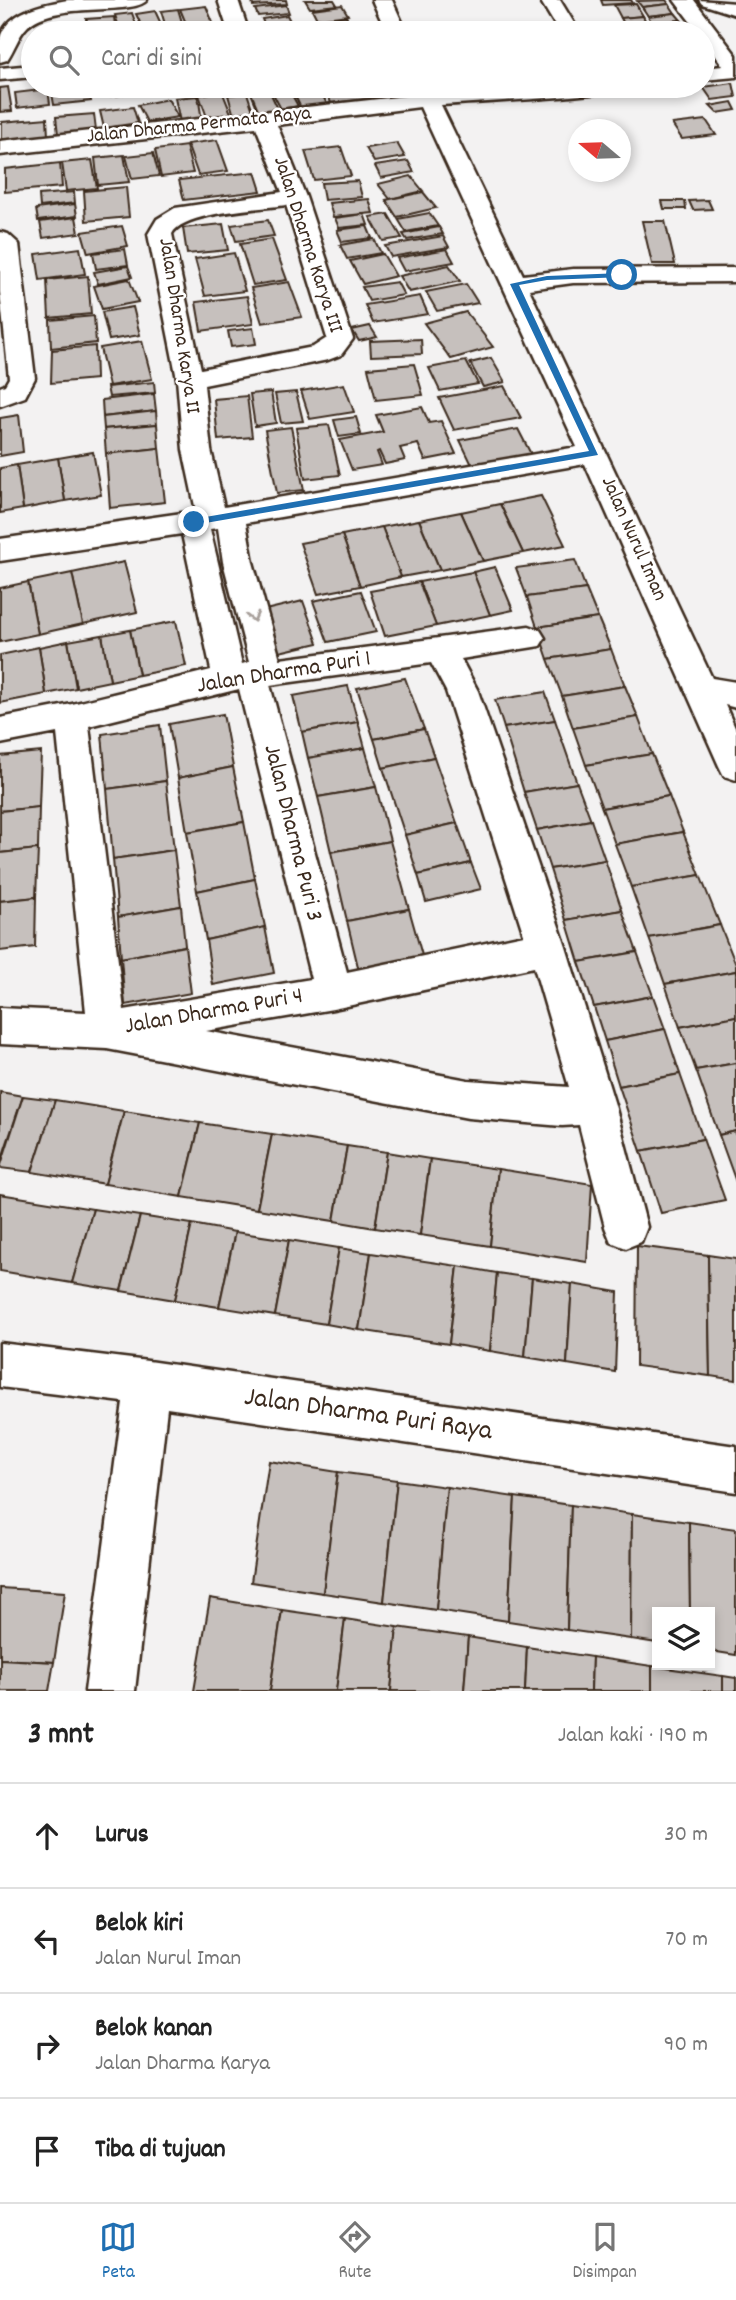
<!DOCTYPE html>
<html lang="id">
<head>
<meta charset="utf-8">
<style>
  :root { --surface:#fff; --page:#f6f6f6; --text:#222; --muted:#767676; --line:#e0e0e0; --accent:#1f6fb2 }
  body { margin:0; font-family:Dekko,sans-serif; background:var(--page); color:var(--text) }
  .controls { position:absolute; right:21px; bottom:21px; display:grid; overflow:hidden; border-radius:0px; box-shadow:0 4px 10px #0003 }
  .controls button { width:63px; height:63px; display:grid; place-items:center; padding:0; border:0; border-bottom:2px solid var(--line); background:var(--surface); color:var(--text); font:35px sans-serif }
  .compass { position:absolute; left:568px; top:119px; width:63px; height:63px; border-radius:50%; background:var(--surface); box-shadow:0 4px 10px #0003; rotate:289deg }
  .stop { position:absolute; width:21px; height:21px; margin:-16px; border:5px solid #1f6fb2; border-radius:50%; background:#fff }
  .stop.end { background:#1f6fb2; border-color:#fff; box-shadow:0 2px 7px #0008 }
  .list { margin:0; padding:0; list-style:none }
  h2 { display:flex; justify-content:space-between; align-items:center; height:91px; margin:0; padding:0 28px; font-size:30px }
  h2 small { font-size:23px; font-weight:400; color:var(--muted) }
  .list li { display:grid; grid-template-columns:46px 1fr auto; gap:21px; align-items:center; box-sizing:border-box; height:105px; padding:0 28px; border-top:2px solid var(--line) }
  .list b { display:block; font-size:26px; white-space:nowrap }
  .list p { margin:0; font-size:23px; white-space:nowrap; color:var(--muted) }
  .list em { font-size:23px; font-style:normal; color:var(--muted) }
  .icon { flex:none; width:38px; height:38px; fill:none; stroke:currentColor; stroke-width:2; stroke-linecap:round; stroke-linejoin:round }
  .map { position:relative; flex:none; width:736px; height:1691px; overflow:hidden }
  .search { position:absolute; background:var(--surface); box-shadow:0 4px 10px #0003; left:21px; right:21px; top:21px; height:77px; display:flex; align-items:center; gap:18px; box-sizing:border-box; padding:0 24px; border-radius:38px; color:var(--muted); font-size:26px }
  .sheet { height:511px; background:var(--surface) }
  nav { display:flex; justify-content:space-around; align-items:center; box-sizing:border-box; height:98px; border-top:2px solid var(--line); background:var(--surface); font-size:19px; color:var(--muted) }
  nav a { display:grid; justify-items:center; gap:4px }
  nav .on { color:var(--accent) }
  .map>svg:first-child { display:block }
  .building { fill:#c6c0bd; stroke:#3b2a1e; stroke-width:2 }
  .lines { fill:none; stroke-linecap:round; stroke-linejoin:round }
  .minor-casing { stroke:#3b2a1e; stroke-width:5 }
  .minor { fill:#fff; fill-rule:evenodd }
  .oneway { stroke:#a79f9a }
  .route { fill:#1f6fb2 }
  .labels { text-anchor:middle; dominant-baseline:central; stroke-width:5; stroke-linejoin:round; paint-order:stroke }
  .far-street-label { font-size:21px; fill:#3b2a1e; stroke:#fff }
  .street-label { font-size:24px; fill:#3b2a1e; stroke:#fff }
  .near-street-label { font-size:28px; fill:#3b2a1e; stroke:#fff }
</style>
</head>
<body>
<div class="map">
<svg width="736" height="1691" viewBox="0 0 736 1691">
  <rect width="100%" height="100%" fill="#f3f2f2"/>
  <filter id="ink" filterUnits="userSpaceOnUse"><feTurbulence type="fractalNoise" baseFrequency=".0143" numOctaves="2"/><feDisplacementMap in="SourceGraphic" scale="14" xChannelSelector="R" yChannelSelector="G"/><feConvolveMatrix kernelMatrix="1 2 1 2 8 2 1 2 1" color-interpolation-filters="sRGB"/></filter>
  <g filter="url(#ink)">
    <g class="building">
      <polygon points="252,0 286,0 287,4 253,6"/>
      <polygon points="305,0 334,0 337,5 310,8"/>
      <polygon points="601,0 631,0 633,3 603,5"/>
      <polygon points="666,0 669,4 642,7 637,1"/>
      <polygon points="636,4 643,16 621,18 614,5"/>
      <polygon points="669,4 675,13 648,16 642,7"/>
      <polygon points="286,5 289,13 258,16 255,9"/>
      <polygon points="342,5 348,15 317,19 312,9"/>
      <polygon points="206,6 213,23 187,26 180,9"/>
      <polygon points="178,9 184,29 167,31 161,11"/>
      <polygon points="155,11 162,26 143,29 136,14"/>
      <polygon points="132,13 139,33 121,33 115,15"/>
      <polygon points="675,13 681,20 652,23 648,16"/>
      <polygon points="287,15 291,23 265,27 262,19"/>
      <polygon points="346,16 352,28 316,32 311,21"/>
      <polygon points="643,16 648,26 626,28 621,18"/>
      <polygon points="114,17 116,33 87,33 86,19"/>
      <polygon points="681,20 685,28 658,30 652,23"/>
      <polygon points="295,25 299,33 268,33 266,28"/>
      <polygon points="648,26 651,33 628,33 626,28"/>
      <polygon points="685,28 690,33 660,33 658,30"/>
      <polygon points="733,83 736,97 712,100 703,87"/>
      <polygon points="88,86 91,101 54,105 51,87"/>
      <polygon points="92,86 120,86 122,95 95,98"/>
      <polygon points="124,86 149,86 151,91 127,94"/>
      <polygon points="269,86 287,86 298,106 281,109"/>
      <polygon points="8,87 12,111 0,112 0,88"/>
      <polygon points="375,87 380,98 331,103 327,92"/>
      <polygon points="319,88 328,106 302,110 293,92"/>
      <polygon points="48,89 50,104 17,108 15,93"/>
      <polygon points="269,90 278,109 259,112 251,93"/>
      <polygon points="222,91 232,116 208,120 199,95"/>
      <polygon points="247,93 254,114 234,116 228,95"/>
      <polygon points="198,96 202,120 180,122 175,98"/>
      <polygon points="168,99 178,117 147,122 138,105"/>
      <polygon points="732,102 736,110 717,113 710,106"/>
      <polygon points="133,107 138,123 104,128 100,111"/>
      <polygon points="94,114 96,130 58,134 56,117"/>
      <polygon points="47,118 48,136 2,140 2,122"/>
      <polygon points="706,120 716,135 682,139 672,124"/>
      <polygon points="217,140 228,171 198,175 187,144"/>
      <polygon points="397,143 405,157 374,162 366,148"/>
      <polygon points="186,146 193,173 161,177 155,150"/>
      <polygon points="341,147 351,176 314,180 305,151"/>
      <polygon points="153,153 159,176 132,179 126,156"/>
      <polygon points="124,155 129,182 98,185 95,158"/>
      <polygon points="92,160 97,188 66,191 62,163"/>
      <polygon points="408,161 414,172 381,178 375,166"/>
      <polygon points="60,163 62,187 5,192 5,169"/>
      <polygon points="255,172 261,191 184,200 179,180"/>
      <polygon points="411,176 423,191 390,199 378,184"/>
      <polygon points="358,181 362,197 324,200 321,183"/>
      <polygon points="126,187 129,217 86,221 84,191"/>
      <polygon points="74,192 75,203 40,207 39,195"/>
      <polygon points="423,192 436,208 397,217 386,200"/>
      <polygon points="369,199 373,213 333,217 329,203"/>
      <polygon points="708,200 712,209 693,210 689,201"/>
      <polygon points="662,201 685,201 686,209 664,209"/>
      <polygon points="75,204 77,216 38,221 36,209"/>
      <polygon points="429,213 438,226 406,232 398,219"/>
      <polygon points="364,214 368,225 339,228 335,218"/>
      <polygon points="388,214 402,238 383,241 370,217"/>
      <polygon points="76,217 79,233 43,238 40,222"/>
      <polygon points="268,220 274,236 236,241 231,225"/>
      <polygon points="642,221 665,221 675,264 652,264"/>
      <polygon points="223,224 228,250 187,254 183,228"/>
      <polygon points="122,226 128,246 88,253 82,232"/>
      <polygon points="367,226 372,238 342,242 337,230"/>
      <polygon points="439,227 443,234 407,240 403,234"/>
      <polygon points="443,236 449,247 391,257 385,246"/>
      <polygon points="272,239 287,280 253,285 240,244"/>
      <polygon points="374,239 381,253 347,259 340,245"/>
      <polygon points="80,248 85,274 40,280 36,254"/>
      <polygon points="125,249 128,265 96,269 93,253"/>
      <polygon points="447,249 454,262 404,271 397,258"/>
      <polygon points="234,253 245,291 205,296 195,259"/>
      <polygon points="383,254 396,276 363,284 350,261"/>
      <polygon points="449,265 460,281 409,292 399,276"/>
      <polygon points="128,266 132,277 98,284 94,272"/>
      <polygon points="88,276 91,314 49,318 47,280"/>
      <polygon points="129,279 138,302 102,309 94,286"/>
      <polygon points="289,282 302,317 262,323 251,288"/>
      <polygon points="397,282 404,295 369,301 362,287"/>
      <polygon points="466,284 478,303 437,311 426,292"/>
      <polygon points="247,296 253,324 201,331 196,302"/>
      <polygon points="420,296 428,314 373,323 365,305"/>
      <polygon points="133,307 140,335 109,340 102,312"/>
      <polygon points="466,312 493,347 451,359 424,323"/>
      <polygon points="94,316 96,343 51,348 50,320"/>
      <polygon points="370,326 377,337 359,341 352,330"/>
      <polygon points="253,328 256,344 231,347 228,331"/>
      <polygon points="421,339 422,354 371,356 370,341"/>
      <polygon points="142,341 152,379 109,386 100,348"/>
      <polygon points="95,346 96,379 51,383 52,350"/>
      <polygon points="491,358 505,382 483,387 470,363"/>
      <polygon points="466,361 478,384 440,391 429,368"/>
      <polygon points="414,364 423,395 376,400 368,368"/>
      <polygon points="154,382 155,393 109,397 107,387"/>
      <polygon points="344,384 354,412 310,419 301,391"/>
      <polygon points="504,386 521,418 454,430 439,398"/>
      <polygon points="271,392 276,423 255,426 250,394"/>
      <polygon points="296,392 303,421 281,423 275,394"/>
      <polygon points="154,394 156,411 103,417 102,400"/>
      <polygon points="247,396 252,437 218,440 214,399"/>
      <polygon points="422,407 429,423 441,421 456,454 425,460 418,444 400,448 405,460 385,464 379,451 377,452 382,465 352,470 340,440 383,432 376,415"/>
      <polygon points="156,411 157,424 104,429 103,417"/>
      <polygon points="19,415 23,452 0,456 0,418"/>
      <polygon points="356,417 361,434 339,437 334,420"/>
      <polygon points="157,424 159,448 106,454 104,429"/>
      <polygon points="329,425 340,475 305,479 296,428"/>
      <polygon points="291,427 304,490 277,493 265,430"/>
      <polygon points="518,429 532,456 473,467 460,440"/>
      <polygon points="159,448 165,502 110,508 106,454"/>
      <polygon points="93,452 101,495 65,501 58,458"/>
      <polygon points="58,458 65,501 23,509 17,465"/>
      <polygon points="17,465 23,509 0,513 0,468"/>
      <polygon points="541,496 565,545 523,553 500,504"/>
      <polygon points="500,504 523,553 483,561 461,512"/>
      <polygon points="461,512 483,561 440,570 419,520"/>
      <polygon points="419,520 440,570 401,577 382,527"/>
      <polygon points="382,527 401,577 360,586 342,535"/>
      <polygon points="342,535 360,586 318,594 300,543"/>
      <polygon points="575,560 586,589 527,597 516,568"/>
      <polygon points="124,562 137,612 83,624 72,573"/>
      <polygon points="495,567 513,610 490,615 473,572"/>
      <polygon points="473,572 490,615 436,626 419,582"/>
      <polygon points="72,573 83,624 38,634 28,582"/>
      <polygon points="28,582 38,634 0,642 0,588"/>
      <polygon points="419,582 436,626 385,636 370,591"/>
      <polygon points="586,589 598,618 537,627 527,597"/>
      <polygon points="361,591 376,632 328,642 313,601"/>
      <polygon points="303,601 318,643 275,653 261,611"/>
      <polygon points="598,618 611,649 548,659 537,627"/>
      <polygon points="176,621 186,666 139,675 130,630"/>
      <polygon points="130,630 139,675 110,681 102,635"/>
      <polygon points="102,635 110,681 76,688 68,641"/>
      <polygon points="68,641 76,688 46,694 39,647"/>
      <polygon points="39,647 46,694 0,703 0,655"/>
      <polygon points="611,649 625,686 562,696 548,659"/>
      <polygon points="405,678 424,729 374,739 357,688"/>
      <polygon points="348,686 358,722 302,732 293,696"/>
      <polygon points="625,686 638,717 573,728 562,696"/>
      <polygon points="545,692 555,720 504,728 495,700"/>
      <polygon points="223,714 233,767 178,778 169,724"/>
      <polygon points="638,717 652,754 586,765 573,728"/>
      <polygon points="555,720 577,783 524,792 504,728"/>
      <polygon points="358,722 365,748 308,758 302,732"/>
      <polygon points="160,725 166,781 107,789 102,734"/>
      <polygon points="424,729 434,757 383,768 374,739"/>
      <polygon points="365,748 376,787 318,797 308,758"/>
      <polygon points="41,752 39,807 0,811 0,756"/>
      <polygon points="652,754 669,796 602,808 586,765"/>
      <polygon points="434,757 457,823 405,835 383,768"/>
      <polygon points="233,767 244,822 187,832 178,778"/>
      <polygon points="166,781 174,850 113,859 107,789"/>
      <polygon points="577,783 591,820 537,830 524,792"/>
      <polygon points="376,787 390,841 331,852 318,797"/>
      <polygon points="669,796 683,832 615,844 602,808"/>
      <polygon points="39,807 38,849 0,853 0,811"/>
      <polygon points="591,820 605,860 550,869 537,830"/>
      <polygon points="244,822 255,879 197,891 187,832"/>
      <polygon points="457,823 471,863 418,875 405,835"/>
      <polygon points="683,832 700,875 631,887 615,844"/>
      <polygon points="390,841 409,909 347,921 331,852"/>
      <polygon points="38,849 36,897 0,901 0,853"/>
      <polygon points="174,850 181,906 118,917 113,859"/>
      <polygon points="605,860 622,910 566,920 550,869"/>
      <polygon points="471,863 481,889 426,902 418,875"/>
      <polygon points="700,875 720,925 649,938 631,887"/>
      <polygon points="255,879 265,927 206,940 197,891"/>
      <polygon points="36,897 35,947 0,951 0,901"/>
      <polygon points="181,906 185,946 121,958 118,917"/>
      <polygon points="409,909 423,959 359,971 347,921"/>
      <polygon points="622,910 637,952 579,962 566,920"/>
      <polygon points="720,925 736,965 736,971 665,984 649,938"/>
      <polygon points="265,927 274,973 213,985 206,940"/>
      <polygon points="185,946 191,993 125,1005 121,958"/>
      <polygon points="637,952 653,996 594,1007 579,962"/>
      <polygon points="736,971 736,1016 680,1027 665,984"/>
      <polygon points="653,996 665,1029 605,1041 594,1007"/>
      <polygon points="736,1016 736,1063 696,1070 680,1027"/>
      <polygon points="665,1029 680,1074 619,1086 605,1041"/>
      <polygon points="736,1063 736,1131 719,1135 696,1070"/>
      <polygon points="680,1074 703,1139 641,1151 619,1086"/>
      <polygon points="0,1092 23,1096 0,1164"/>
      <polygon points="23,1096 55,1100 32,1172 0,1168"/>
      <polygon points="55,1100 124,1111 105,1184 32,1172"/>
      <polygon points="124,1111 200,1123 182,1197 105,1184"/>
      <polygon points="200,1123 272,1134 257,1209 182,1197"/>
      <polygon points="736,1131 736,1182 719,1135"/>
      <polygon points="272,1134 347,1146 334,1221 257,1209"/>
      <polygon points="703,1139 725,1200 661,1213 641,1151"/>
      <polygon points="347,1146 387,1152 375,1228 334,1221"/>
      <polygon points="387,1152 430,1159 420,1235 375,1228"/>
      <polygon points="430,1159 498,1169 490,1246 420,1235"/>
      <polygon points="498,1169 592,1184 587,1262 490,1246"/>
      <polygon points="0,1194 93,1209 72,1283 0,1271"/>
      <polygon points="93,1209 140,1216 121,1291 72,1283"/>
      <polygon points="140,1216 192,1224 175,1300 121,1291"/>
      <polygon points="192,1224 235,1232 219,1307 175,1300"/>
      <polygon points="235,1232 289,1240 275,1316 219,1307"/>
      <polygon points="289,1240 339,1248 326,1324 275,1316"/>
      <polygon points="637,1246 708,1255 710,1376 636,1366"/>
      <polygon points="339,1248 371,1253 359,1330 326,1324"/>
      <polygon points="371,1253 458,1266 449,1344 359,1330"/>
      <polygon points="708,1255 736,1259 736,1380 710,1376"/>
      <polygon points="458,1266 497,1273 490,1351 449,1344"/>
      <polygon points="497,1273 532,1278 525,1357 490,1351"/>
      <polygon points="532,1278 572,1284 567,1364 525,1357"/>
      <polygon points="572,1284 618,1292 615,1372 567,1364"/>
      <polygon points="269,1461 338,1472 323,1593 251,1582"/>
      <polygon points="338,1472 397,1480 384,1602 323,1593"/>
      <polygon points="397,1480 447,1487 436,1610 384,1602"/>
      <polygon points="447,1487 515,1497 508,1621 436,1610"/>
      <polygon points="515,1497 571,1505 567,1630 508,1621"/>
      <polygon points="571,1505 632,1514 631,1639 567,1630"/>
      <polygon points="632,1514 689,1522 690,1612 657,1612 657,1643 631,1639"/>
      <polygon points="689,1522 736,1529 736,1655 710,1651 710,1612 690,1612"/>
      <polygon points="0,1588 65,1592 54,1662 0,1659"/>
      <polygon points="210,1598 282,1610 270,1691 194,1691"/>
      <polygon points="282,1610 345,1619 336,1691 270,1691"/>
      <polygon points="345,1619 397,1627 391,1691 336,1691"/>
      <polygon points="397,1627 468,1637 464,1691 391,1691"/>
      <polygon points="468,1637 527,1647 525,1691 464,1691"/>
      <polygon points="527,1647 592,1657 591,1691 525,1691"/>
      <polygon points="592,1657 652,1666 652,1691 591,1691"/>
      <polygon points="0,1659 54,1662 49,1691 0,1691"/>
      <polygon points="652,1666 723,1676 723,1691 652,1691"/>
      <polygon points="723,1676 736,1678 736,1691 723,1691"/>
    </g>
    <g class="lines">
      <g class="minor-casing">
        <g id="minor">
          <path d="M68 0H147C133 17 54 0 27 27 18 36 14 50 7 60L0 62C0 55 0 47 0 40 5 11 44 4 68 0Z"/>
          <polygon points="218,0 238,0 249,33 229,33"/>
          <polygon points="372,0 392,0 407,33 387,33"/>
          <polygon points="540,0 560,0 580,33 560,33"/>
          <polygon points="674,0 694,0 736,55 736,77 703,80 703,68 723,66 703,38 703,33 699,33"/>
          <polygon points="699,0 736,3 736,15 702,4"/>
          <polygon points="33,65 33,77 0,80 0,68"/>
          <path d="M411 86H431L435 93 523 86H619L616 90 609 92C553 99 497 101 441 105L523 275 573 269 736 268V282L573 283 529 289 712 678 736 682V708L725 705 736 730V780L724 776 719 766 585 464 246 523 253 562 280 659 529 626 540 630 545 638 540 646 461 659 478 691 566 947 615 1105 647 1227 641 1242 626 1248 611 1242 605 1227 579 1125 562 1126 468 1118 107 1049 0 1044V1008L86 1012 57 733 0 744V718L72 704 211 670 182 534 0 561V539L196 511 183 450 177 379 148 234 157 219 175 208 282 192 256 127 0 155V141L415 95ZM420 107 577 447 224 507 211 450 204 385 328 360 341 355 353 339 306 197 277 125ZM286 205 327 338 313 347 201 369 172 234C183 212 261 209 286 205ZM218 528 223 562 249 662 242 664 210 529ZM431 663 446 691 524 935 347 972 270 685ZM239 689 311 979 124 1010 89 726ZM534 967 569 1087 468 1080 206 1031 333 1009Z"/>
          <polygon points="0,232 8,234 19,244 35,378 25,397 0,406 0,387 5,385 9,378 0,292"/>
          <polygon points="0,1343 148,1361 736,1446 736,1492 167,1408 135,1691 85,1691 123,1402 0,1387"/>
        </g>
      </g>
      <use href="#minor" class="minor"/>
    </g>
    <defs><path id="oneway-chevron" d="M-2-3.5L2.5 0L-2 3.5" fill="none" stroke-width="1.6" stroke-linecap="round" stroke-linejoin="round" transform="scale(1.75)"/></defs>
    <use class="oneway" href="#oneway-chevron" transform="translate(253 617) rotate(75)"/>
  </g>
  <polygon class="route" points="622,273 624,277 547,280 519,285 598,455 194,525 189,522 194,519 589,451 510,284 547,276"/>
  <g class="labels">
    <g class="far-street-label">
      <text transform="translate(199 126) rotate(-6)">Jalan Dharma Permata Raya</text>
      <text transform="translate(307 245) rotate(72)">Jalan Dharma Karya III</text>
      <text transform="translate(178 326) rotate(81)">Jalan Dharma Karya II</text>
      <text transform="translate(633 539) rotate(66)">Jalan Nurul Iman</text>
    </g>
    <g class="street-label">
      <text transform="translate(284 673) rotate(-9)">Jalan Dharma Puri 1</text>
      <text transform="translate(292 833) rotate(76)">Jalan Dharma Puri 3</text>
      <text transform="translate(214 1012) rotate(-10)">Jalan Dharma Puri 4</text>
    </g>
    <g class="near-street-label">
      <text transform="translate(368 1416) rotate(8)">Jalan Dharma Puri Raya</text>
    </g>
  </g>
</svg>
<div class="controls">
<button><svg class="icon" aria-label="layers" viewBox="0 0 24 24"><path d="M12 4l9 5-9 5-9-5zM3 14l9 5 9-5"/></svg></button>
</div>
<svg class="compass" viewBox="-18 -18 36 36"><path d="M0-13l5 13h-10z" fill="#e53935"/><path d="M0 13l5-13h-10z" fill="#767676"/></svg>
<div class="stop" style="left:622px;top:275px"></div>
<div class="stop end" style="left:194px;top:522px"></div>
<div class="search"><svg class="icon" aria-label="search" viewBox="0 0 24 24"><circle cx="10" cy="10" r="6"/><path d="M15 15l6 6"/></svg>Cari di sini</div>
</div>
<section class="sheet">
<h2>3 mnt<small>Jalan kaki · 190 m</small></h2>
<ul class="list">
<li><svg class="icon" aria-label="ahead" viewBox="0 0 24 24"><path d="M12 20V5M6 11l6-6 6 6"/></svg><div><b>Lurus</b></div><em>30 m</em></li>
<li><svg class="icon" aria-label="left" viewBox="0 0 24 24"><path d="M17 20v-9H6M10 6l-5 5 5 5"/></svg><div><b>Belok kiri</b><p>Jalan Nurul Iman</p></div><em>70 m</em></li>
<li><svg class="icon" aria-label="right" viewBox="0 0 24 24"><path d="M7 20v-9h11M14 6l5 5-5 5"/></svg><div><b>Belok kanan</b><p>Jalan Dharma Karya</p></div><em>90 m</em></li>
<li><svg class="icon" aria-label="arrive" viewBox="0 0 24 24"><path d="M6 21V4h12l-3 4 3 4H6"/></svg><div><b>Tiba di tujuan</b></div></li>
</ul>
</section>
<nav>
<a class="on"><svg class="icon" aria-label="map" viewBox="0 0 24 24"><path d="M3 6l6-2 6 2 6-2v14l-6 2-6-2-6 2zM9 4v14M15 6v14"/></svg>Peta</a>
<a><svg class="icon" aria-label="directions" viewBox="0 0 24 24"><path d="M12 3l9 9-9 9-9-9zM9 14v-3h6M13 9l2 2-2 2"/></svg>Rute</a>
<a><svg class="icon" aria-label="saved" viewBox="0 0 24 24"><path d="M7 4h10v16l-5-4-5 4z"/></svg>Disimpan</a>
</nav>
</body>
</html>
